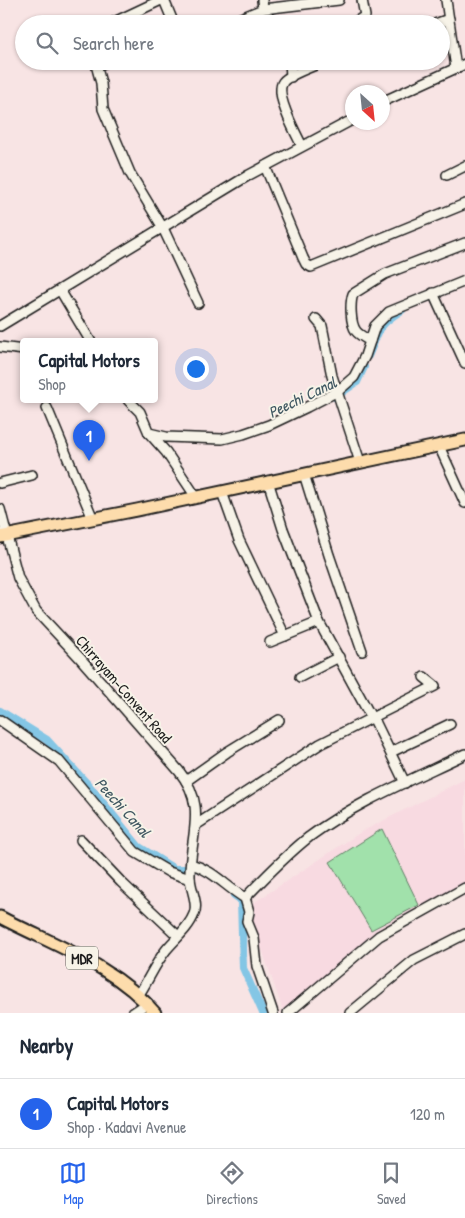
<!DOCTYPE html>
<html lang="en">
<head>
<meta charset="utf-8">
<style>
  :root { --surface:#fff; --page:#f2f2f3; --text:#1f2937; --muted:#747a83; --line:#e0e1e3; --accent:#2563eb }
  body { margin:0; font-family:"Patrick Hand",sans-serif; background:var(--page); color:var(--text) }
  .compass { position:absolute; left:345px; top:85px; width:45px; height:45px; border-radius:50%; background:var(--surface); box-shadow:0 1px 4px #0004; rotate:153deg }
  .you { position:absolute; left:195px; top:368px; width:18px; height:18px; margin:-12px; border:4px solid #fff; border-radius:50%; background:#1a73e8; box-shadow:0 0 0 8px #1a73e833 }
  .badge { display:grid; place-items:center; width:32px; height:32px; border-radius:50%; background:var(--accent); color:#fff; font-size:16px; font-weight:700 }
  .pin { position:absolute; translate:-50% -41px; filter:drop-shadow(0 1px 2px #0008) }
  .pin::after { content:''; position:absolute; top:26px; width:18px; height:15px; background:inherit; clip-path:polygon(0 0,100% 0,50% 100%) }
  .popup { position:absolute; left:20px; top:338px; width:138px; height:65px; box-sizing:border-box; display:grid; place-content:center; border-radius:5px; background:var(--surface); filter:drop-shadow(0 1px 4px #0005); font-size:16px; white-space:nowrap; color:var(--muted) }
  .popup b { font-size:19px; color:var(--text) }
  .popup::after { content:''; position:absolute; left:50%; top:100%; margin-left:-10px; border:10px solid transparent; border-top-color:var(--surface) }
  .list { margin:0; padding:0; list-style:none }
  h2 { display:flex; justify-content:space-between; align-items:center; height:65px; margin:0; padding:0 20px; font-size:21px }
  h2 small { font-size:16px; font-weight:400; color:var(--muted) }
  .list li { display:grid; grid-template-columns:32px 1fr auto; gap:15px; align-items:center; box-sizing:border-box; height:70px; padding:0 20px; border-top:1px solid var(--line) }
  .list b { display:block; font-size:19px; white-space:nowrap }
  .list p { margin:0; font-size:16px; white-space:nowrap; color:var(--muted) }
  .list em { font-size:16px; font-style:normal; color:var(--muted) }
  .icon { flex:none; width:28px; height:28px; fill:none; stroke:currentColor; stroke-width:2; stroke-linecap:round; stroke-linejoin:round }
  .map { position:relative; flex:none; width:465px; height:1013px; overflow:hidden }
  .search { position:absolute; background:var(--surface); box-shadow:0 1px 4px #0004; left:15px; right:15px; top:15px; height:55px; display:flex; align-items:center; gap:12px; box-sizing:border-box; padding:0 18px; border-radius:28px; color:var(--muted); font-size:19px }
  .sheet { height:135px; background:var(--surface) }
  nav { display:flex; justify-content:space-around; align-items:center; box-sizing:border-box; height:70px; border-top:1px solid var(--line); background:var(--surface); font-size:14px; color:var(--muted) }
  nav a { display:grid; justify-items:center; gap:2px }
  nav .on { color:var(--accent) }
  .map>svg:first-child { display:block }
  .built { fill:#f8dae1 }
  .green { fill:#a1e1ab; stroke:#5e7e64 }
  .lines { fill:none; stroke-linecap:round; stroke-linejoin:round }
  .canal { stroke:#84c6e5; stroke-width:8 }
  .minor-casing { stroke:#1c1c1c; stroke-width:12 }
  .major-casing { stroke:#1c1c1c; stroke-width:15 }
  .minor { stroke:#f7f3e8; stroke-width:9 }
  .major { stroke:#fddcac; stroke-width:11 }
  .labels { text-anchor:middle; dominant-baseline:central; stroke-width:4; stroke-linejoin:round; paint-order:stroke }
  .shield { fill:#f7f3e8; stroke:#5e5c59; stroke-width:1 }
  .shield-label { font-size:14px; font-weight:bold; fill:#1c1c1c }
  .street-label { font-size:15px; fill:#1c1c1c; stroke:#f7f3e8 }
  .water-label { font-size:16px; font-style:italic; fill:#405862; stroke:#f7f3e8 }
</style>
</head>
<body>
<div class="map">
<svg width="465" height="1013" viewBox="0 0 465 1013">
  <rect width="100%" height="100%" fill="#f8e4e4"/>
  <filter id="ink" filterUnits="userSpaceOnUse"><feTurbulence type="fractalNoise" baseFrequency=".02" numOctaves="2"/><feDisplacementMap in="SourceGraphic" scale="10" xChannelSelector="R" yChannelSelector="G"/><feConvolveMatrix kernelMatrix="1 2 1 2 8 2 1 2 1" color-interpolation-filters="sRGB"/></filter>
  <g filter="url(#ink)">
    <polygon class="built" points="465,779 465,886 406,921 402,917 283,1011 247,905 252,904 361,832"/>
    <polygon class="green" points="382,829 419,905 371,930 330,862"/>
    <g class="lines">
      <g class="canal">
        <path d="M368 356C380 330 376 326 402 310"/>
        <polyline points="335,397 357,382 364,367"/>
        <polyline points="0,711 47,740 90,787 139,847 174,869 194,869"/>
        <polyline points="234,895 241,900 243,968 263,1013"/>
      </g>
      <g class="minor-casing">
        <g id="minor">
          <polyline points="164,0 174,24"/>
          <polyline points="446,0 456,68"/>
          <polyline points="263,9 339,0"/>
          <polyline points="110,24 161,0"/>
          <polyline points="226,24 263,9 262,0"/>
          <polyline points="352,24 365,16 362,0"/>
          <polyline points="435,24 449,19"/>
          <polyline points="95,61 101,83 103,109 130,173 163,228 198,303"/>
          <polyline points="290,61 291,77"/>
          <polyline points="97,66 109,61"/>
          <polyline points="382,102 465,64"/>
          <path d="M302 146C296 134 274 94 283 82 289 74 315 66 325 61"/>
          <polyline points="265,166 303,258 306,264 311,267 465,204"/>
          <polyline points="447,175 465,166"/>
          <polyline points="60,290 91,342"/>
          <polyline points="433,293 465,363"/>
          <polyline points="316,319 322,326 332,376 360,462"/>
          <polyline points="0,326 249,175 352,120"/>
          <path d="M370 341C365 338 359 335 356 331 350 323 350 302 353 294L385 274 465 243"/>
          <polyline points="0,347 24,350"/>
          <polyline points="128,400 140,412 149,433 166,452 196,497"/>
          <polyline points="47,408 93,519"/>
          <polyline points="149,433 166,437 222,439 243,434 269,425 307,407 338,391 354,377 365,356 375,326 389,312 465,281"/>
          <polyline points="439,446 465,503"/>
          <polyline points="304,474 329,555 362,651"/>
          <polyline points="268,481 283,529 319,622 371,717"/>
          <polyline points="0,483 32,475"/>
          <polyline points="222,492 239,540 285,636"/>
          <path d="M0 509 18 578 36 611 80 658 179 771C209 808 189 836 190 877 190 889 199 903 194 914 189 928 175 939 166 950 155 964 148 981 138 996"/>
          <polyline points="270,642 319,622"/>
          <polyline points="300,677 339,657"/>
          <polyline points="373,717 405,783"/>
          <polyline points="0,720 59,761 135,852 169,872 190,879"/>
          <polyline points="391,752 450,724"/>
          <polyline points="186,781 227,752 279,720"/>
          <polyline points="196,825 320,744 435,686 424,677"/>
          <polyline points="81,840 121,882 178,936"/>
          <path d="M191 864C213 870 226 887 245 898"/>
          <polyline points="133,1013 148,1003"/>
          <path d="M273 1013 257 966 254 938 247 921 249 912 245 898C265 877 286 855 309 837 356 802 413 779 465 754"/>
          <polyline points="288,1013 379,936 465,888"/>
          <polyline points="350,1013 414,960 465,934"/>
        </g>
      </g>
      <g class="major-casing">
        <g id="major">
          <polyline points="0,537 137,510 465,440"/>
          <path d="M0 917C53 945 116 966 155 1013"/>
        </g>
      </g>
      <use href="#minor" class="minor"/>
      <use href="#major" class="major"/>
    </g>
  </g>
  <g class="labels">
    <rect class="shield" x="66" y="946.5" width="32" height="23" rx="4"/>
    <g class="shield-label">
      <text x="82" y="958">MDR</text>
    </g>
    <g class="street-label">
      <text transform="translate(124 689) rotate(49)">Chirrayam-Convent Road</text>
    </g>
    <g class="water-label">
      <text transform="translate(302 397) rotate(-26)">Peechi Canal</text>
      <text transform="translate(123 807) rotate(48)">Peechi Canal</text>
    </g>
  </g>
</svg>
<svg class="compass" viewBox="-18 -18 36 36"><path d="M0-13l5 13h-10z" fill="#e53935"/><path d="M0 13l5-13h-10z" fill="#747a83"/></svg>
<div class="you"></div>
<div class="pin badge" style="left:89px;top:461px">1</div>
<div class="popup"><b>Capital Motors</b>Shop</div>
<div class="search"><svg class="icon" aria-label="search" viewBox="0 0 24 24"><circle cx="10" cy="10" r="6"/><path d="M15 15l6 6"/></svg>Search here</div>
</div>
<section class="sheet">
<h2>Nearby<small></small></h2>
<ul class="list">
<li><span class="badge">1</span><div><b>Capital Motors</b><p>Shop · Kadavi Avenue</p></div><em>120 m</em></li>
</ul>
</section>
<nav>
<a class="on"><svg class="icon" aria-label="map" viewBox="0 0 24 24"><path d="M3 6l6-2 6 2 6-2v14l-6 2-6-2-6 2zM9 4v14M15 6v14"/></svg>Map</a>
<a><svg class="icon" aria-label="directions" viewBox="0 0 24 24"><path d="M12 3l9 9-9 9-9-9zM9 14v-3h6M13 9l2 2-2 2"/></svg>Directions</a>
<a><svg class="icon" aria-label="saved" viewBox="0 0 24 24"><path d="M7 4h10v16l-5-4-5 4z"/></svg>Saved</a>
</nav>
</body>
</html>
